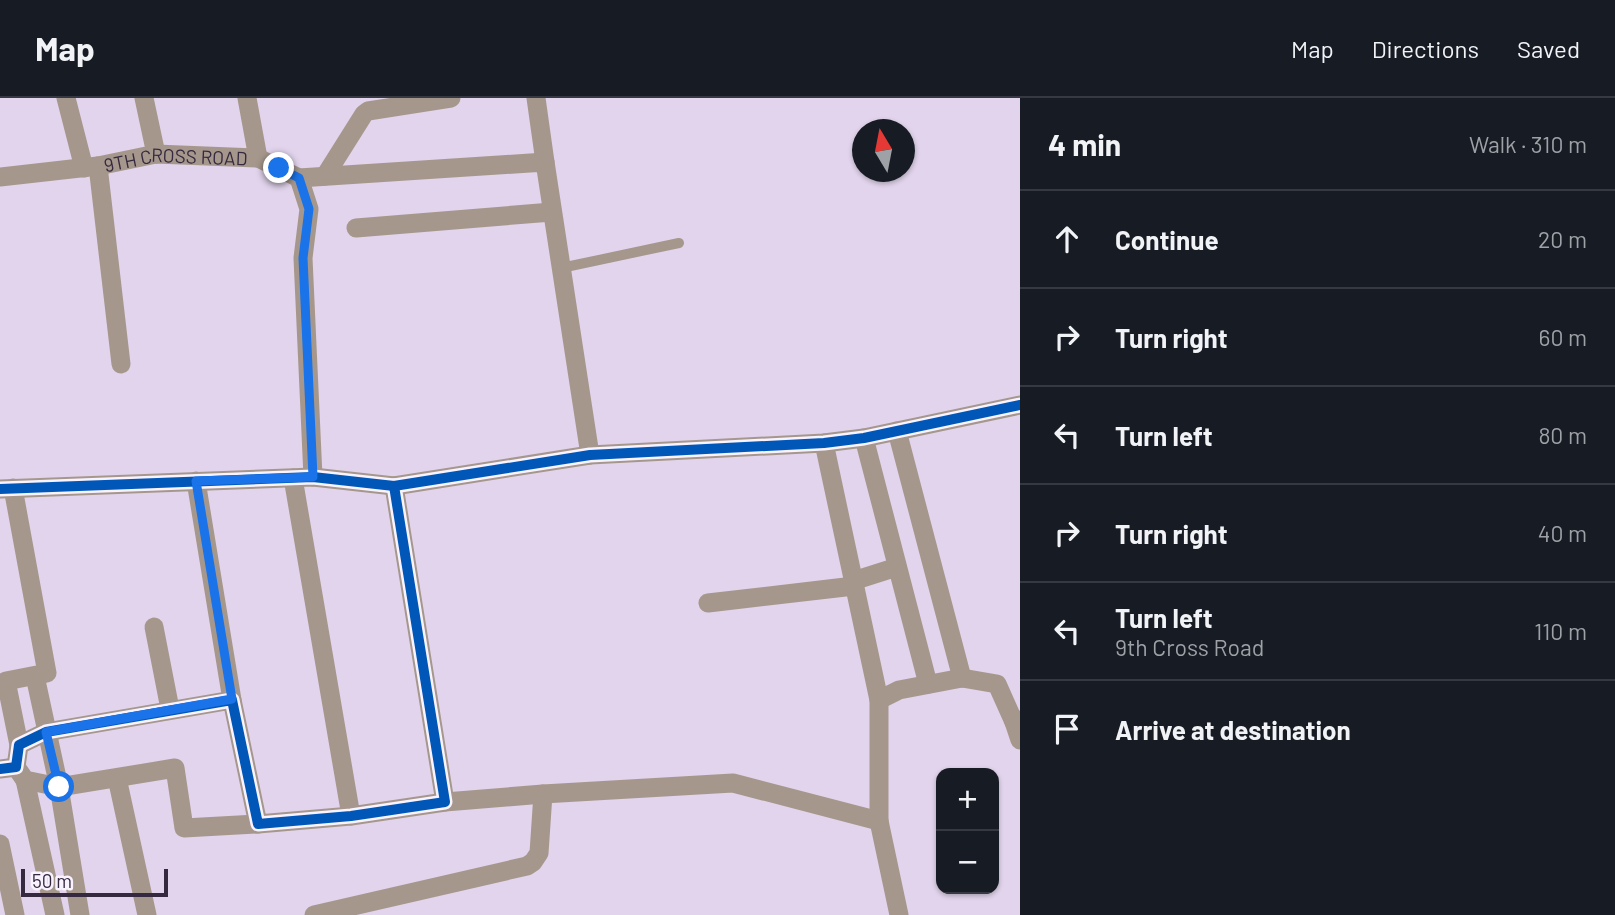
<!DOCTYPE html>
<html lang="en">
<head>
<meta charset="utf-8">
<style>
  :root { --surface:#171b24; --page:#20242c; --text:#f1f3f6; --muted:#9ea1a6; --line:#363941 }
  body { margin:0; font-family:Barlow,sans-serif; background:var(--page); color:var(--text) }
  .controls { position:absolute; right:21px; bottom:21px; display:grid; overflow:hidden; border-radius:14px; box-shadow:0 2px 5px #0004 }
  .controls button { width:63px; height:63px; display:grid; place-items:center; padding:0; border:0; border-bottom:2px solid var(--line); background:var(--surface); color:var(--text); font:35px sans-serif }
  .compass { position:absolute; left:852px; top:21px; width:63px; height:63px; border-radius:50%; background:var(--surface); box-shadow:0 2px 5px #0004; rotate:350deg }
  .scale { position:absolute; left:21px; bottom:18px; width:147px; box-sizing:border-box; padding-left:7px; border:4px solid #35293f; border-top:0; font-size:19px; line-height:24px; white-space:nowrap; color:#35293f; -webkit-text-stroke:5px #f9f3ff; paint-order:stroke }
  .stop { position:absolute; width:21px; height:21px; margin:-16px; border:5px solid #1a73e8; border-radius:50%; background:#fff }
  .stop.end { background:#1a73e8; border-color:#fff; box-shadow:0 2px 7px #0008 }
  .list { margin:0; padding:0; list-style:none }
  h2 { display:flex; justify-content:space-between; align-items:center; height:91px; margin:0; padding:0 28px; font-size:30px }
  h2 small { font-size:23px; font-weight:400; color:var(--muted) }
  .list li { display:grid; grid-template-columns:46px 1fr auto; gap:21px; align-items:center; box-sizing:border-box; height:98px; padding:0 28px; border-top:2px solid var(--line) }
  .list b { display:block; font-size:26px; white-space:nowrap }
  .list p { margin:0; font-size:23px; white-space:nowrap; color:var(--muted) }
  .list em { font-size:23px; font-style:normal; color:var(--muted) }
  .icon { flex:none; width:38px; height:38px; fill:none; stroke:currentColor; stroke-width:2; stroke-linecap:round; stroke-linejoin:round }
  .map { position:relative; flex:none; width:1020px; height:817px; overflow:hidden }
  header { display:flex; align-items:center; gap:42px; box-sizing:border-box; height:98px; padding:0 35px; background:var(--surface); border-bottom:2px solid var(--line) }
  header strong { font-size:33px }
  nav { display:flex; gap:38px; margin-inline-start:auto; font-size:24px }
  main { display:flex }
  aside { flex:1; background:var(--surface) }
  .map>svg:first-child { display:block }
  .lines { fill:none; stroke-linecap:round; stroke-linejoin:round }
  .service { stroke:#a6978c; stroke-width:10 }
  .minor { stroke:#a6978c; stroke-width:19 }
  .cycleway-casing { stroke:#f9f3ff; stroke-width:15 }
  .cycleway { stroke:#0057b8; stroke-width:10 }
  .route { stroke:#1a73e8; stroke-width:9 }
  .labels { text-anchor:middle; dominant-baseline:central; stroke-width:5; stroke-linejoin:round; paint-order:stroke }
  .street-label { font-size:19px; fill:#35293f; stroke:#f9f3ff }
</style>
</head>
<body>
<header>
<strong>Map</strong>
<nav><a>Map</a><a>Directions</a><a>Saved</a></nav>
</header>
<main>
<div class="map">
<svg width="1020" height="817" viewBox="0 0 1020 817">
  <rect width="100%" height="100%" fill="#e1d4ec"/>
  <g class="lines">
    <polyline class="service" points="561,170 679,145"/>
    <g class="minor">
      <polyline points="66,0 84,70"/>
      <polyline points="144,0 156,56"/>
      <polyline points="247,0 258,60"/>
      <polyline points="536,0 545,64"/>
      <polyline points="98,68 121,266"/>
      <polyline points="325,78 364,16 368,13 451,0"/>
      <path id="s1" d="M0 79 98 68 156 56 258 60 299 80 309 111 303 160 313 379"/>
      <polyline points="299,80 545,64 590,357"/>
      <polyline points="356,130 552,114"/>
      <polyline points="897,333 962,580"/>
      <polyline points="864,340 928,586"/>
      <polyline points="824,345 879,602 879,723 899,817"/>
      <polyline points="293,380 351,718"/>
      <polyline points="196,383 232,602"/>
      <polyline points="13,390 47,575 6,583 19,647"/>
      <polyline points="0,391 313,379 394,388 590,357 824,345 864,340 1020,307"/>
      <polyline points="853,483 897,469"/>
      <polyline points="708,505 854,488"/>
      <polyline points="154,529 170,611"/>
      <polyline points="35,578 59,689 80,817"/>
      <polyline points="879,602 899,592 962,580 997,586 1014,624 1020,622"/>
      <polyline points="1014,624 1020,642"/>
      <polyline points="16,669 25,682 59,689 175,670 184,730 258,726"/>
      <polyline points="0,671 16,669 19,647 46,634 232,602 258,726 351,718 445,704 394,388"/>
      <polyline points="117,680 147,817"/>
      <polyline points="25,682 55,817"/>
      <polyline points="445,704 543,696 733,685 879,723"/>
      <polyline points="0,746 15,817"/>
      <polyline points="314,817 527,768 533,764 539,755 543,696"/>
    </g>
    <g class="cycleway-casing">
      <g id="cycleway">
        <polyline points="0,391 313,379 394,388 590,357 824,345 864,340 1020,307"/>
        <polyline points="0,671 16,669 19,647 46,634 232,602 258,726 351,718 445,704 394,388"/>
      </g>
    </g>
    <use href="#cycleway" class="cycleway"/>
  </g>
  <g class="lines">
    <polyline class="route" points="59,689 46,634 232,601 196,383 313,379 303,160 309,111 299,80 279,70"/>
  </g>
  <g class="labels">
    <g class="street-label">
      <text stroke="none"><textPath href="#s1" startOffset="177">9TH CROSS ROAD</textPath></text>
    </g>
  </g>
</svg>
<div class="controls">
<button>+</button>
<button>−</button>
</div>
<svg class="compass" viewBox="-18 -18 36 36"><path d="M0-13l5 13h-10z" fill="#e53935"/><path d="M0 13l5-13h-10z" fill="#9ea1a6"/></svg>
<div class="scale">50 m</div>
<div class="stop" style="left:59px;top:689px"></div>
<div class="stop end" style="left:279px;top:70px"></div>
</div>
<aside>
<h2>4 min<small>Walk · 310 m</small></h2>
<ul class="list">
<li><svg class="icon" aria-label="ahead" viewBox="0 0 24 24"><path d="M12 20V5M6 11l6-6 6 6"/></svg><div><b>Continue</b></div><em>20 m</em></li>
<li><svg class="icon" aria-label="right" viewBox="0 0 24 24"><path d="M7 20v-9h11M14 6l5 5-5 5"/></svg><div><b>Turn right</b></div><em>60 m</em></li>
<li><svg class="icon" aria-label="left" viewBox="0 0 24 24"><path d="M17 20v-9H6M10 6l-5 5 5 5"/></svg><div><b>Turn left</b></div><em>80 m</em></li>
<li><svg class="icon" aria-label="right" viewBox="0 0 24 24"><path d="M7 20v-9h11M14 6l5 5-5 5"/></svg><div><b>Turn right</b></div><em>40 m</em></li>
<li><svg class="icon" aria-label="left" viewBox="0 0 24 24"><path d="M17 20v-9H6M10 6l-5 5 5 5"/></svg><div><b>Turn left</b><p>9th Cross Road</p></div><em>110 m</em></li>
<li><svg class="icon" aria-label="arrive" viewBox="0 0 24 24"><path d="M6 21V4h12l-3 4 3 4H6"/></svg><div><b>Arrive at destination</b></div></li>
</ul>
</aside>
</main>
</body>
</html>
